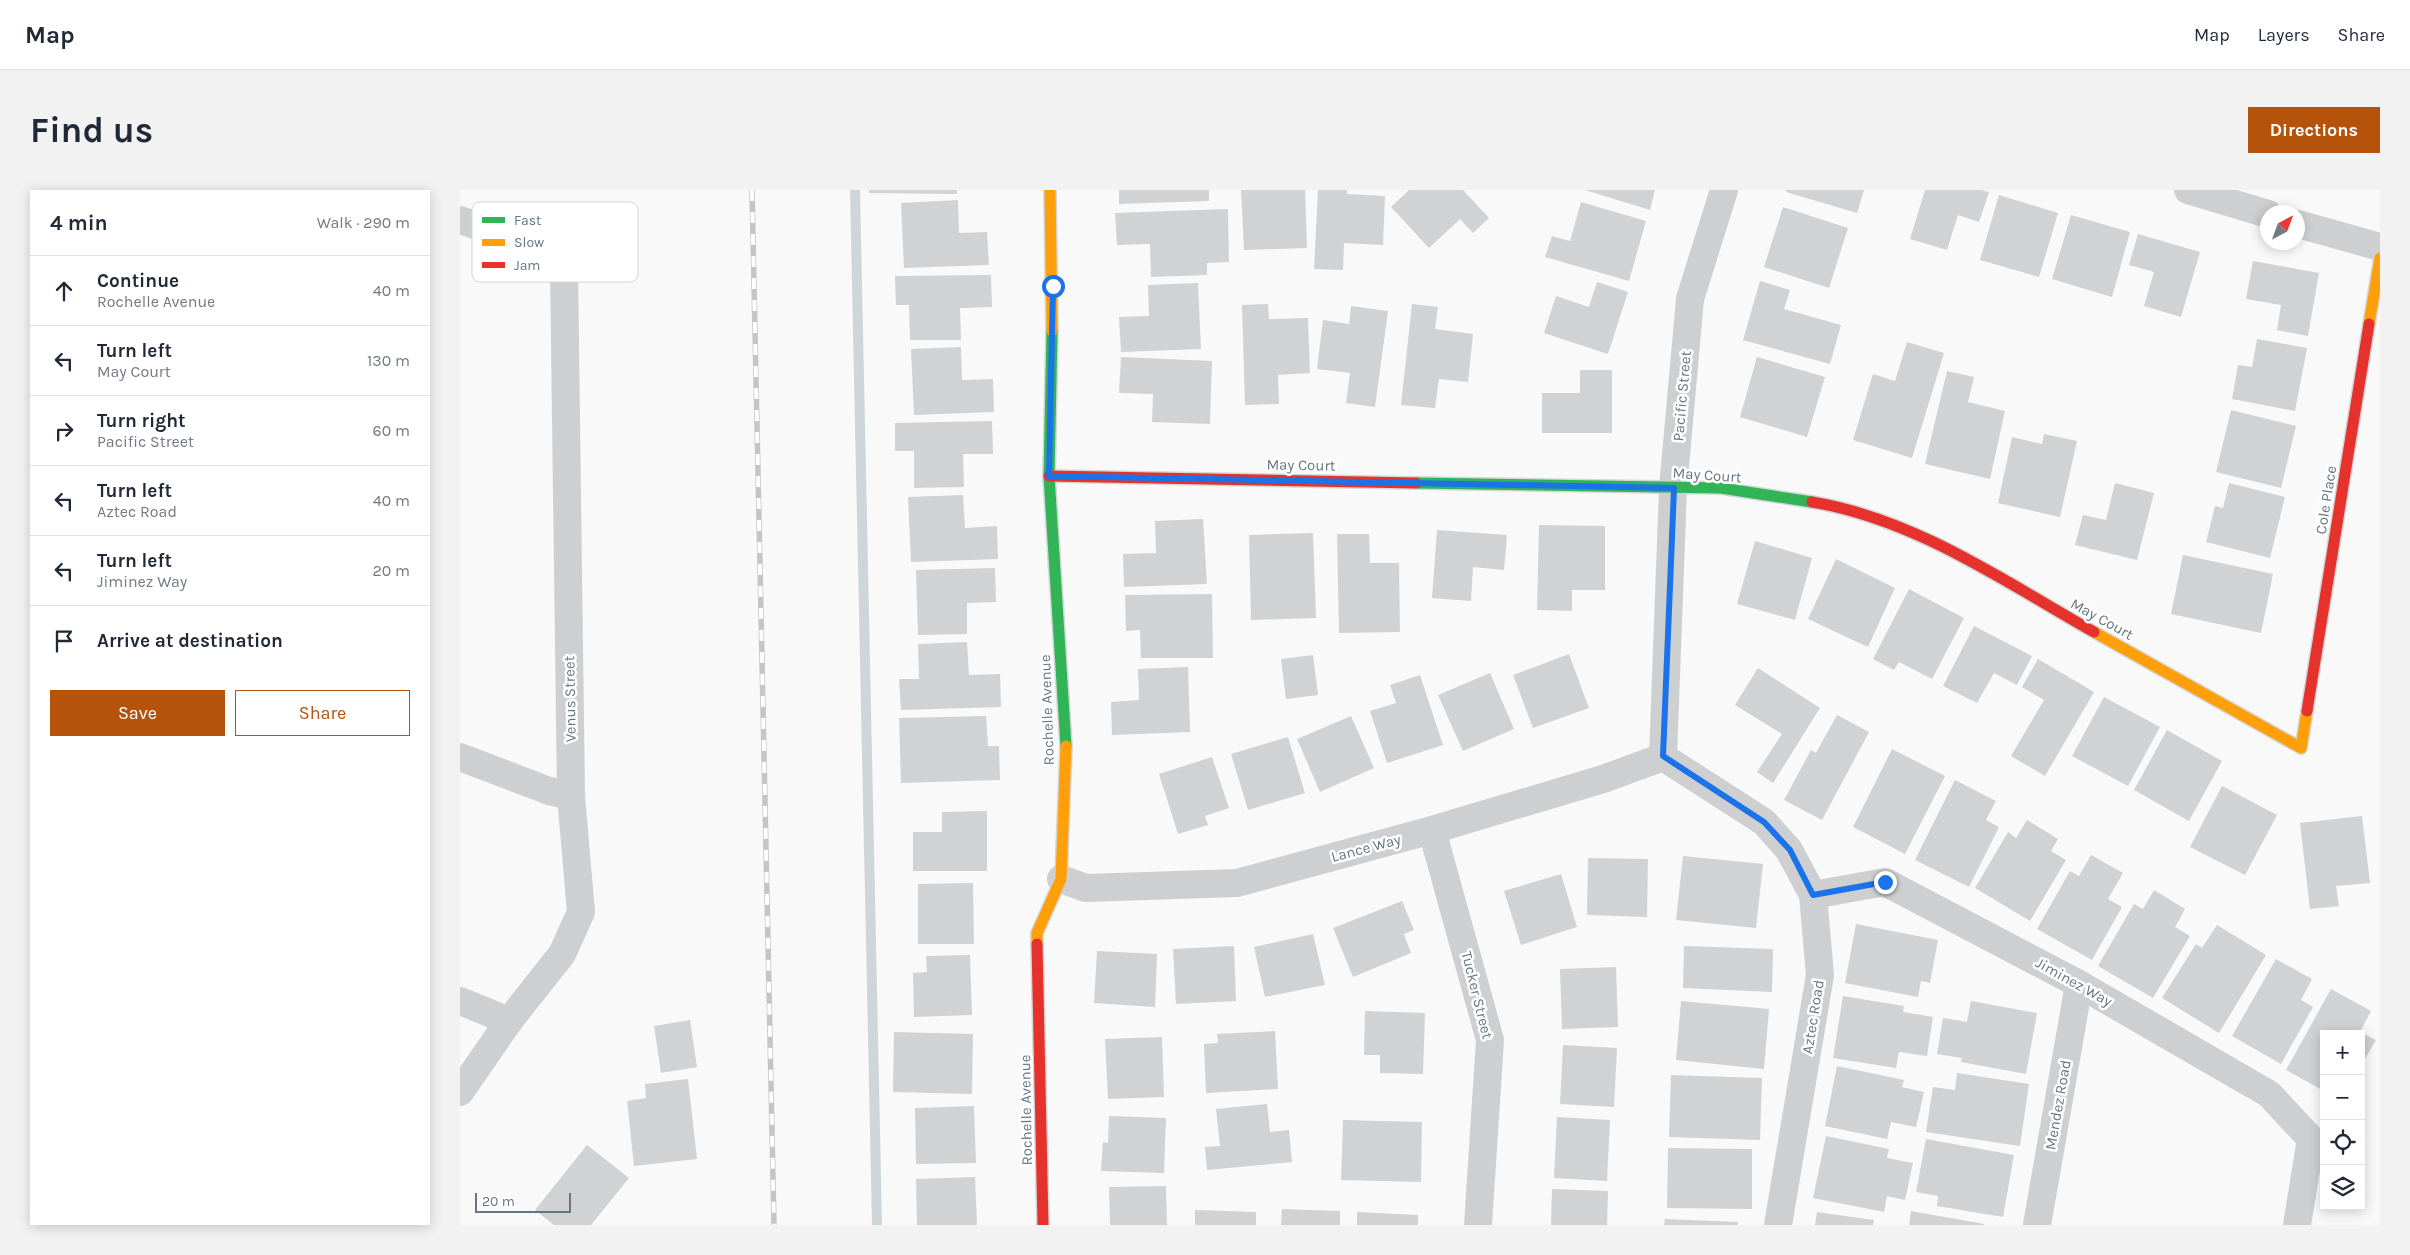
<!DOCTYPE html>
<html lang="en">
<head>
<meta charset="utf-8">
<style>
  :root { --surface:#fff; --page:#f2f2f3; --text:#1f2937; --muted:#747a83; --line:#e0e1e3; --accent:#b45309 }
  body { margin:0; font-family:Karla,sans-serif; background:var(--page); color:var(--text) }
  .controls { position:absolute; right:15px; bottom:15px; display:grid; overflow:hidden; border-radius:0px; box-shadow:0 2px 12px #0003 }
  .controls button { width:45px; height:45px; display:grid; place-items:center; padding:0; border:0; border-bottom:1px solid var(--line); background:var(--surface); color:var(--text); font:25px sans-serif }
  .compass { position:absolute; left:1800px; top:15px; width:45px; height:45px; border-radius:50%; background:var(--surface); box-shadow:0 2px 12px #0003; rotate:41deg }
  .scale { position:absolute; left:15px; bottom:12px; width:96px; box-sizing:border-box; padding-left:5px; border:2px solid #657683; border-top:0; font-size:14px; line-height:18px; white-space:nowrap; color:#657683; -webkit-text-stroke:4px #fff; paint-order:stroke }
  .stop { position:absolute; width:15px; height:15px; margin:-11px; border:4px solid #1a73e8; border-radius:50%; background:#fff }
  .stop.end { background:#1a73e8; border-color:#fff; box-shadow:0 1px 5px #0008 }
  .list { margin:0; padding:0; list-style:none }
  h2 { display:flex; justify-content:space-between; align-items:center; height:65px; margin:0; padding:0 20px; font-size:21px }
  h2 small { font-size:16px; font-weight:400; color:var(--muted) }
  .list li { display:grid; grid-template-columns:32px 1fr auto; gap:15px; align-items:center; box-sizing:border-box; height:70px; padding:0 20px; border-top:1px solid var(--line) }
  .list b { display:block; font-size:19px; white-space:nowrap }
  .list p { margin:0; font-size:16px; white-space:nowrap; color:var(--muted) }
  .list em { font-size:16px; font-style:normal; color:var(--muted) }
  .actions { display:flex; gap:10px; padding:15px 20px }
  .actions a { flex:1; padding:11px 0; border:1px solid var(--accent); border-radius:0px; text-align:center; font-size:18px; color:var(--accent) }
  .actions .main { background:var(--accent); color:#fff }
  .icon { flex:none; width:28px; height:28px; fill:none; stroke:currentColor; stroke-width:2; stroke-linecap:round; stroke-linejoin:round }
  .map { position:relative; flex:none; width:1920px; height:1035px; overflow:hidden; border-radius:0px }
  header { display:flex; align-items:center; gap:30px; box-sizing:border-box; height:70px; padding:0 25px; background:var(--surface); border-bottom:1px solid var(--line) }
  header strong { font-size:24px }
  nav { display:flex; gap:28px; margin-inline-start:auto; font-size:18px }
  .intro { display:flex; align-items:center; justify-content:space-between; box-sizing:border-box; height:120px; padding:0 30px }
  h1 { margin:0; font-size:35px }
  .button { padding:12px 22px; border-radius:0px; background:var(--accent); color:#fff; font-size:18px; font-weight:700 }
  main { display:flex; gap:30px; padding:0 30px }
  aside { flex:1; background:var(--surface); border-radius:0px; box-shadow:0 2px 12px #0003 }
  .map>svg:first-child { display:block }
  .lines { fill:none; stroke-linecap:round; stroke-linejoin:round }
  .stream { stroke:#ced6d9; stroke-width:10 }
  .building { fill:#d0d2d3 }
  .fast-casing { stroke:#d5d6d7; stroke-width:14 }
  .slow-casing { stroke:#d5d6d7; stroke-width:14 }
  .jam-casing { stroke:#d5d6d7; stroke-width:14 }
  .street { stroke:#cecfd0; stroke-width:28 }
  .fast { stroke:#30b455; stroke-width:11 }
  .slow { stroke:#ff9f0a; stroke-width:11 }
  .jam { stroke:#e5322d; stroke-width:11 }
  .rail-casing { stroke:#c3c5c6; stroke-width:5.5 }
  .rail { stroke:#fff; stroke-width:4; stroke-dasharray:11; stroke-linecap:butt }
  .route { stroke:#1a73e8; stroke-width:6 }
  .labels { text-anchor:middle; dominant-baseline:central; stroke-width:5; stroke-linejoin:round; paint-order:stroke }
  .street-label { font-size:15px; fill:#657683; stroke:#fff }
  .key { fill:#fff; stroke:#d1d6da; stroke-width:1 }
  .key-label { font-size:14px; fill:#657683 }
</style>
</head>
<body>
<header>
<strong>Map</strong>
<nav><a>Map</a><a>Layers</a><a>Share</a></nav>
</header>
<div class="intro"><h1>Find us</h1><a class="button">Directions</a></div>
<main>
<aside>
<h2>4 min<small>Walk · 290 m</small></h2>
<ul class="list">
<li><svg class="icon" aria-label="ahead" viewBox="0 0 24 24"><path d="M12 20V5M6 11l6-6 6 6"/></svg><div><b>Continue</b><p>Rochelle Avenue</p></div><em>40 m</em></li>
<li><svg class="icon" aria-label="left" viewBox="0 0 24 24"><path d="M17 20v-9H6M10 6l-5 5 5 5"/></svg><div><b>Turn left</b><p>May Court</p></div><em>130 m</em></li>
<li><svg class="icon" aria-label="right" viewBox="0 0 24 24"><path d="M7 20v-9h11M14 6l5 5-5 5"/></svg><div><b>Turn right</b><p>Pacific Street</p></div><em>60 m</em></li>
<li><svg class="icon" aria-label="left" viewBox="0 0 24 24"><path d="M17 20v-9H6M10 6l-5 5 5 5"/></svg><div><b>Turn left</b><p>Aztec Road</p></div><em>40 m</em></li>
<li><svg class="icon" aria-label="left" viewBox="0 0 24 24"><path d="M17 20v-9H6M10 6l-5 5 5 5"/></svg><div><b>Turn left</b><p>Jiminez Way</p></div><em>20 m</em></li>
<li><svg class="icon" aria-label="arrive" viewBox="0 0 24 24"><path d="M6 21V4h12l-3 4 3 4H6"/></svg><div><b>Arrive at destination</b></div></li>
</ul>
<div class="actions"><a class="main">Save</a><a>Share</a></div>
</aside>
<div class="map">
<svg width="1920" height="1035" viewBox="0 0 1920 1035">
  <rect width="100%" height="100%" fill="#f9f9f9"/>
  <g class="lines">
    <polyline class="stream" points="395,0 417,1035"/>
  </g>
  <g class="building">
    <polygon points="409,0 497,0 497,4 409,3"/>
    <polygon points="659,0 749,0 749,11 659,14"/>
    <polygon points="781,0 845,0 847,58 784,60"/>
    <polygon points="858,0 887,0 887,4 925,6 923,55 884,53 883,80 854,79"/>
    <polygon points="949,0 1003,0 1029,28 1013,43 1000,29 969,58 931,17"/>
    <polygon points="1125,0 1195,0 1190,20"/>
    <polygon points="1326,0 1404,0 1397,23 1326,2"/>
    <polygon points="1465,0 1521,0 1529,2 1519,32 1498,25 1487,60 1450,49"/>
    <polygon points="1539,5 1598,23 1579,87 1520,70"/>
    <polygon points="498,10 499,43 527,42 529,75 444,78 441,13"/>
    <polygon points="1121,12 1186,31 1169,91 1085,67 1092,46 1110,51"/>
    <polygon points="1323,17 1388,38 1369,98 1304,77"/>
    <polygon points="768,19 769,72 747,73 747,85 691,87 690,54 657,55 655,23"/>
    <polygon points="1611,25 1670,42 1652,107 1592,89"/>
    <polygon points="1678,44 1740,62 1721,127 1684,116 1694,82 1669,75"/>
    <polygon points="1793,71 1859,83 1848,146 1817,140 1821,115 1786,109"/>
    <polygon points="531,85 532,117 500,118 501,150 450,150 449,115 436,115 435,86"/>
    <polygon points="1300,91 1330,100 1324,119 1381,135 1370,174 1283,150"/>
    <polygon points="1137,92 1168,102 1148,164 1084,143 1096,106 1129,117"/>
    <polygon points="738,93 741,159 661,162 659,127 689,126 688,95"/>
    <polygon points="808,114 809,129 848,128 850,183 818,185 819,214 785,215 782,115"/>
    <polygon points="952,114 978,117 975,139 1013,144 1008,192 979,189 975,218 941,215"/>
    <polygon points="891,116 928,121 915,217 886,213 890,183 857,179 863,130 889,134"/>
    <polygon points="1797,149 1847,158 1835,221 1772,209 1778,175 1792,177"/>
    <polygon points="1447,152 1484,163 1452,268 1393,250 1413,184 1435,191"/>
    <polygon points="501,157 502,190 533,189 534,222 454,225 451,159"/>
    <polygon points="661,167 752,171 750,234 692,232 693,204 659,203"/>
    <polygon points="1297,167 1365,187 1347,247 1280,227"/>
    <polygon points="1120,180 1152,180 1152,243 1082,243 1082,203 1120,203"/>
    <polygon points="1487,181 1514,187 1508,212 1545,221 1530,289 1465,274"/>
    <polygon points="1771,220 1836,236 1821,298 1756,282"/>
    <polygon points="532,231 533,264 503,264 504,297 454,298 454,261 435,261 435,233"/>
    <polygon points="1584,244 1617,251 1600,327 1538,313 1552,247 1582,254"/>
    <polygon points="1655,293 1694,303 1677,370 1615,355 1623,325 1646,330"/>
    <polygon points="1769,293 1825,307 1810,368 1746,352 1755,316 1763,318"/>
    <polygon points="503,305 505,338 537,336 538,369 451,372 448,307"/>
    <polygon points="743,329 747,394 664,397 663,364 696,363 695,331"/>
    <polygon points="1079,335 1145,336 1145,400 1112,400 1112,421 1077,420"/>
    <polygon points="977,340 1047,345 1044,380 1013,377 1011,411 972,408"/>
    <polygon points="853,343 856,428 791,430 789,345"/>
    <polygon points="877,344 909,344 910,373 939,373 940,442 879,443"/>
    <polygon points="1295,351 1352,368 1335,430 1277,414"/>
    <polygon points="1723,365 1813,384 1801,443 1711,424"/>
    <polygon points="1376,369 1435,398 1408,457 1348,429"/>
    <polygon points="535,378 536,412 507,413 507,444 458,445 456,380"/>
    <polygon points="1449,399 1504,428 1472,489 1439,472 1434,480 1413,469"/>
    <polygon points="752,404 753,468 681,468 680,440 666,441 665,405"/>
    <polygon points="1514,436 1572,466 1557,495 1534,483 1517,513 1483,496"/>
    <polygon points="507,452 509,485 540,484 541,517 441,520 439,489 459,489 458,454"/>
    <polygon points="1109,464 1129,518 1073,538 1053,485"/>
    <polygon points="853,465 858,505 826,509 821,469"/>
    <polygon points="1578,469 1634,502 1585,586 1551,566 1584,510 1562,497"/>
    <polygon points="728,477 730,542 652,545 651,512 679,510 678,479"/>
    <polygon points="1298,478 1360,518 1313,593 1297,582 1322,544 1275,515"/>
    <polygon points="1030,483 1054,539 1003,561 978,505"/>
    <polygon points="960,485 983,555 927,573 910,521 936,513 930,495"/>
    <polygon points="1644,507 1700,537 1668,596 1612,566"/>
    <polygon points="1377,525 1409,542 1362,630 1324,610 1351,560 1356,563"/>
    <polygon points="526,526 528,556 539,556 540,590 441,593 439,528"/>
    <polygon points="891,526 914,578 860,602 837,549"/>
    <polygon points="1707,540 1762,571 1729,631 1674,600"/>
    <polygon points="828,547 845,603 788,620 771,564"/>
    <polygon points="1432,559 1485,586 1445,664 1393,637"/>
    <polygon points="752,567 769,618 745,626 748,635 718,644 699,584"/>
    <polygon points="1495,590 1536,611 1526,630 1539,637 1509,697 1455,670"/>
    <polygon points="1762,596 1817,625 1785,685 1730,657"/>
    <polygon points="527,621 527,681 453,681 453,642 482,642 482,622"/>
    <polygon points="1902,626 1910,693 1876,696 1879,716 1850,719 1840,633"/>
    <polygon points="1567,630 1598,649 1591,661 1606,670 1570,731 1515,698 1548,642 1556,648"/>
    <polygon points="1631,665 1663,683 1648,709 1662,717 1632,770 1577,739 1610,681 1619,686"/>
    <polygon points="1223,666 1303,674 1296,738 1216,730"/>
    <polygon points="1128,668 1188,669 1187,727 1127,725"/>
    <polygon points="1101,684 1117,737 1061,755 1044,701"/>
    <polygon points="513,693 514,754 458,754 458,694"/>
    <polygon points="1694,700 1725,719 1715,737 1730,746 1693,808 1638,776 1674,714 1683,719"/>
    <polygon points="942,711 954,740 944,744 951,763 893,787 873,738"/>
    <polygon points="1396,734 1478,750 1470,793 1461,791 1458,807 1385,793"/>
    <polygon points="1757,735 1806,765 1759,843 1702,808 1736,754 1742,758"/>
    <polygon points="853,744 865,795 805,807 794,757"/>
    <polygon points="774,756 776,811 716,814 713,759"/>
    <polygon points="1224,756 1313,759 1312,802 1223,798"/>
    <polygon points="637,761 697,764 695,817 634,813"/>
    <polygon points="510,765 512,825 454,827 453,783 467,782 466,766"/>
    <polygon points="1816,769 1852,789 1841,810 1853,817 1821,874 1772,846"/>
    <polygon points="1156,777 1158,837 1102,839 1100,779"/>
    <polygon points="1871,799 1911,821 1900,842 1916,850 1901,876 1901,844 1864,844 1864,901 1826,880"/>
    <polygon points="1383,806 1444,816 1443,822 1473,827 1467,866 1439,862 1436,878 1373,868"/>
    <polygon points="1221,811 1309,819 1304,879 1216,870"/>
    <polygon points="1511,811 1577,823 1566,884 1501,872 1502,868 1477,864 1483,828 1507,832"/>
    <polygon points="905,821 965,823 963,884 920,883 920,865 904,865"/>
    <polygon points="230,830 237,877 201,883 194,836"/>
    <polygon points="815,841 818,899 746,903 744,854 758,853 757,844"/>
    <polygon points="434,842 513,844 512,904 433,902"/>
    <polygon points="702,847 704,907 648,909 645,849"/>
    <polygon points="1103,855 1157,858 1154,917 1100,914"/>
    <polygon points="1377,876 1444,890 1442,897 1464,902 1456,937 1431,932 1427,949 1365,936"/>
    <polygon points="1497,883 1569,894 1560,956 1466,942 1473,897 1495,900"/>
    <polygon points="1211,885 1302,888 1300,950 1209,947"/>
    <polygon points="228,889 237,969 174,976 167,911 186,908 185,894"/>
    <polygon points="807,914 810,942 829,940 832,972 747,980 745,957 760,956 756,919"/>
    <polygon points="514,916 516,973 456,974 455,918"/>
    <polygon points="649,926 706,928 704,983 641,981 643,952 648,953"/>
    <polygon points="1097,927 1150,930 1147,991 1094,988"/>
    <polygon points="883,930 962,932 961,992 881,990"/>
    <polygon points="1366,946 1429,959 1427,968 1453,973 1445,1010 1427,1006 1424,1022 1353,1008"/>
    <polygon points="1466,949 1554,965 1543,1027 1477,1016 1478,1006 1456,1002"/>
    <polygon points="127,955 169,988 131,1035 94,1035 75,1020"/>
    <polygon points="1208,958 1292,959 1292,1019 1207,1018"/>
    <polygon points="515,987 517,1035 457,1035 456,989"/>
    <polygon points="706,996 707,1035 650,1035 649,997"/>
    <polygon points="1092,999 1148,1001 1147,1035 1091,1035"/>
    <polygon points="822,1019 880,1021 880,1035 821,1035"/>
    <polygon points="735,1020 796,1022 796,1035 735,1035"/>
    <polygon points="1451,1021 1524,1034 1524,1035 1449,1035"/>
    <polygon points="897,1022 958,1025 958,1035 897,1035"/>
    <polygon points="1357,1022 1414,1030 1413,1035 1355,1035"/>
    <polygon points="1205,1029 1278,1032 1278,1035 1204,1035"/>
  </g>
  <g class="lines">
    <g class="fast-casing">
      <g id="fast">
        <polyline points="592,141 589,286 606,556"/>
        <polyline points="956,293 1261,298 1352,312"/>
      </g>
    </g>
    <g class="slow-casing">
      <g id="slow">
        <polyline points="590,0 592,141"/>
        <polyline points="1909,134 1920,68"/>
        <polyline points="1634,442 1841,558 1847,521"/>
        <polyline points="577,754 577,743 601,689 606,556"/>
      </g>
    </g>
    <g class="jam-casing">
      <g id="jam">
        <polyline points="589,286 956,293"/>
        <path d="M1352 312C1455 329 1544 391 1634 442"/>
        <polyline points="1847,521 1909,134"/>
        <polyline points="577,754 583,1035"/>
      </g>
    </g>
    <g class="street">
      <polyline points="1728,0 1808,24"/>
      <polyline points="0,30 86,59 104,77 111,606 121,722 102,764 49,831 0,902"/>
      <polyline points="1838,34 1920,57"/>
      <polyline points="0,567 89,601 111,606"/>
      <polyline points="1203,567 1213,298 1230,109 1264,0"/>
      <polyline points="1203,567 1304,632 1329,660 1353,705 1360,785 1318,1035"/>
      <polyline points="972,640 1030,850 1018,1035"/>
      <polyline points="601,689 626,698 777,693 972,640 1143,589 1203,567"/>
      <polyline points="1353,705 1425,692 1619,794 1809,904 1851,949 1837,1035"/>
      <polyline points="0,811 49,831"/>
      <polyline points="1577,1035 1619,794"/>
    </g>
    <use href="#fast" class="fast"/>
    <use href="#slow" class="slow"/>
    <use href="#jam" class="jam"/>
    <g class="rail-casing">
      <polyline id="rail" points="292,0 314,1035"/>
    </g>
    <use href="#rail" class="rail"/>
  </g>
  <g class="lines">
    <polyline class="route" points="593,96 589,286 1214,298 1203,566 1304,632 1330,660 1353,705 1425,692"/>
  </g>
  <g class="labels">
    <g class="street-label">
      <text transform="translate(1222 206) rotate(-85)">Pacific Street</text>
      <text transform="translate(841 275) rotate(1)">May Court</text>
      <text transform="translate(1247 285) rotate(4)">May Court</text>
      <text transform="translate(1866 310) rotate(-81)">Cole Place</text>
      <text transform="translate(1642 429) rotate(29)">May Court</text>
      <text transform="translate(110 509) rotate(-91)">Venus Street</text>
      <text transform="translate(587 520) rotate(-92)">Rochelle Avenue</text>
      <text transform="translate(906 658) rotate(-15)">Lance Way</text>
      <text transform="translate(1614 792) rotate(29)">Jiminez Way</text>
      <text transform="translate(1017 805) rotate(76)">Tucker Street</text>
      <text transform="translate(1353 827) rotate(-81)">Aztec Road</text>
      <text transform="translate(1598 915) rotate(-80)">Mendez Road</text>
      <text transform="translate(566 920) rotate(-91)">Rochelle Avenue</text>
    </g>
  </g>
  <rect x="12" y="12" width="166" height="80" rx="8" class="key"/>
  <rect x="22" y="27" width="23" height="6" fill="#30b455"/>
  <rect x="22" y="49" width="23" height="7" fill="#ff9f0a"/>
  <rect x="22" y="72" width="23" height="6" fill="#e5322d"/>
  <g class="key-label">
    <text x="54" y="35">Fast</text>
    <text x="54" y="57">Slow</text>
    <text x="54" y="80">Jam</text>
  </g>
</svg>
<div class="controls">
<button>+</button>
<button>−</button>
<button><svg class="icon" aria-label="locate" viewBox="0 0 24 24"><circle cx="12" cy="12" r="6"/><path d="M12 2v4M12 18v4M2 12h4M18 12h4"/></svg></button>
<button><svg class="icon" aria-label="layers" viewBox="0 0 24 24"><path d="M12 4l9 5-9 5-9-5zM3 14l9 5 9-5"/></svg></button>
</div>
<svg class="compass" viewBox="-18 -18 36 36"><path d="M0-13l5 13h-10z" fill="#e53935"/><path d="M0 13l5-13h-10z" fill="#747a83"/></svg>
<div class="scale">20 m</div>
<div class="stop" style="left:593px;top:96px"></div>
<div class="stop end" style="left:1425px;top:692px"></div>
</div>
</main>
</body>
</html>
